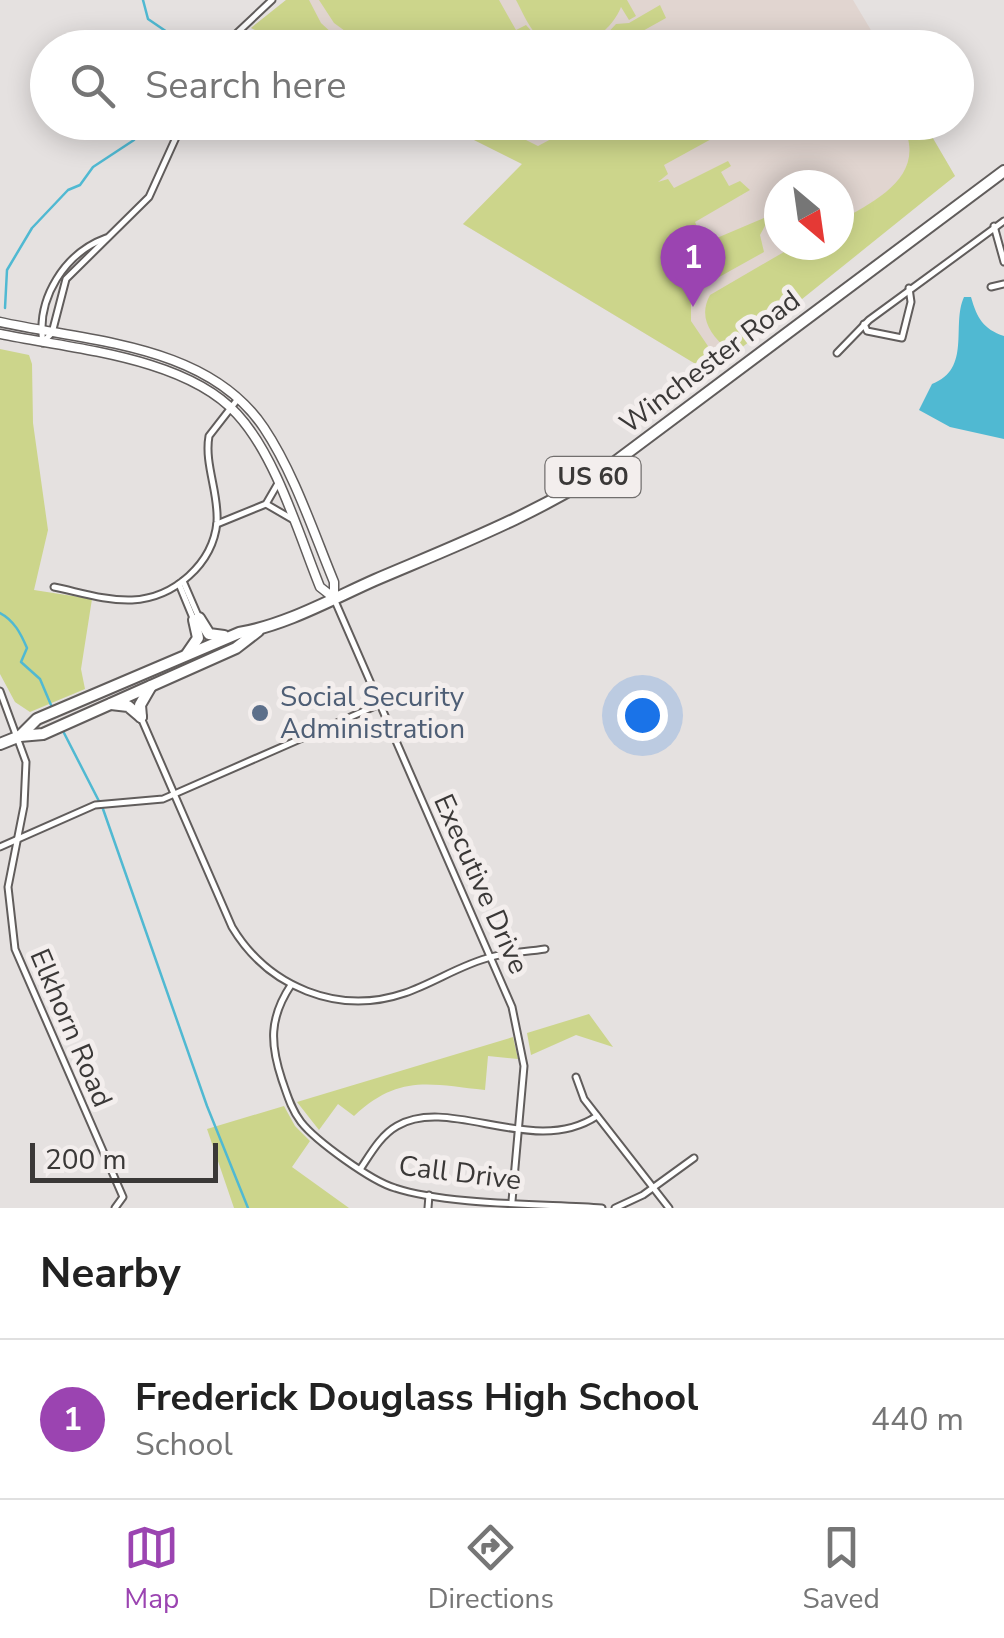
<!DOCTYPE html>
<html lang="en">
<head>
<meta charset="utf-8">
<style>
  :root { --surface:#fff; --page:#f2f2f2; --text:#222; --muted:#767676; --line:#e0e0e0; --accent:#9b44b1 }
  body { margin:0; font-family:"Nunito Sans",sans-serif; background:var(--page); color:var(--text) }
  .compass { position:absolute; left:764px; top:170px; width:90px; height:90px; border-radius:50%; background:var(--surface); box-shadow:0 5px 25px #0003; rotate:151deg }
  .scale { position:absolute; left:30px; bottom:25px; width:188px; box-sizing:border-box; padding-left:10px; border:5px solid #3a3837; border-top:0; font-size:28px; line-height:35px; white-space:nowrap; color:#3a3837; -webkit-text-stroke:8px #f3eeed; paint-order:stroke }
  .you { position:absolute; left:642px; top:715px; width:35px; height:35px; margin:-25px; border:8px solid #fff; border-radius:50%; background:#1a73e8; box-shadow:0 0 0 15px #1a73e833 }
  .badge { display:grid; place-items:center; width:65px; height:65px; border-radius:50%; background:var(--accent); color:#fff; font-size:32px; font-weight:700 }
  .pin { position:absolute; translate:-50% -82px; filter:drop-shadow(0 2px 5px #0008) }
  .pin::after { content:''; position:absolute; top:52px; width:35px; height:30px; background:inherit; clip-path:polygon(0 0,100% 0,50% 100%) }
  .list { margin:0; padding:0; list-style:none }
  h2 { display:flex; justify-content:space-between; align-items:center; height:130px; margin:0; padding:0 40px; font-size:42px }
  h2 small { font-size:32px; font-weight:400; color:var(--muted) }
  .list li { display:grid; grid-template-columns:65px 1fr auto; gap:30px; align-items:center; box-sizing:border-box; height:160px; padding:0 40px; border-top:2px solid var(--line) }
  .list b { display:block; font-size:38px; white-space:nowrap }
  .list p { margin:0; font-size:32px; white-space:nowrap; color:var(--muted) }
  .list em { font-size:32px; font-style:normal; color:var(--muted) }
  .icon { flex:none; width:55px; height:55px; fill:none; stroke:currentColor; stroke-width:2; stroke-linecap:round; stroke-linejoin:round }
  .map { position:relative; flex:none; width:1004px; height:1208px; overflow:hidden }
  .search { position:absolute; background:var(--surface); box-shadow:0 5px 25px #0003; left:30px; right:30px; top:30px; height:110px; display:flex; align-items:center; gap:25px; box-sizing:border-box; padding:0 35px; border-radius:55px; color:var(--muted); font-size:38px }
  .sheet { height:290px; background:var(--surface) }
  nav { display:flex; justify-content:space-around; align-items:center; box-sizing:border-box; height:140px; border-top:2px solid var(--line); background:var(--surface); font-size:28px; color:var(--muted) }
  nav a { display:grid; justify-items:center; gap:5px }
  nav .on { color:var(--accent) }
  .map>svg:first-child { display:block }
  .built { fill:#e1d5d0; fill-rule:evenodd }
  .green { fill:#ccd58b }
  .water { fill:#50b9d2 }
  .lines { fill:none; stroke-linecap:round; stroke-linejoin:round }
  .stream { stroke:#50b9d2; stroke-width:2.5 }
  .street-casing { stroke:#615d5c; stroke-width:9 }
  .secondary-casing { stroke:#615d5c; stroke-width:11 }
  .highway-casing { stroke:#615d5c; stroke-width:14 }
  .street { stroke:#fff; stroke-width:5 }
  .secondary { stroke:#fff; stroke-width:8 }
  .highway { stroke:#fff; stroke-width:10 }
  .service-dot { fill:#5c6f8a; stroke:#f3eeed; stroke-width:4 }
  .labels { text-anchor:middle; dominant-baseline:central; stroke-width:10; stroke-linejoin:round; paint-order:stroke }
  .shield { fill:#f3eeed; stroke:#726f6e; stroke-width:2.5 }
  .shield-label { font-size:25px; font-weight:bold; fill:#3a3837 }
  .street-label { font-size:28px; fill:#3a3837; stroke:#f3eeed }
  .service-label { font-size:28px; fill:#4e5e75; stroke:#f3eeed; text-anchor:start }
</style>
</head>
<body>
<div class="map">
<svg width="1004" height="1208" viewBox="0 0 1004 1208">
  <rect width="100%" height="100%" fill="#e5e1e0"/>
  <g class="built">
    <polygon points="286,0 853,0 881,47 290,48 251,28"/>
    <path d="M440 123H924L955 176 704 369 463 224 522 164ZM779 185H839V245H779Z"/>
  </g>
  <g class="green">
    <polygon points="309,0 321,23 347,47 290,47 251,28 286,0"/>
    <polygon points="319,0 499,0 516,30 526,25 546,47 367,47 334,23"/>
    <path d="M516 0H627L636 16 629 20 621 7C610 35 571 61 542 40 530 31 523 13 516 0Z"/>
    <polygon points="660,5 666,18 614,47 584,47 603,38 616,24 629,23"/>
    <polygon points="440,123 492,123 538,146 581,123 636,123 642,133 664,123 693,123 698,131 709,126 715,137 664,165 668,174 658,182 668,179 674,188 728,161 731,166 721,172 729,186 740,181 750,190 695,222 698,229 689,238 698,234 705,243 771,215 760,235 764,252 712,281 691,300 691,321 716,358 704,369 463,224 522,164"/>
    <path d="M902 123H924L955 176 740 349H727C710 334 698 317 710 295L796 245H839V221C877 200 929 175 902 123Z"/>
    <polygon points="0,349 29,355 32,364 33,423 48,530 34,590 92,599 81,669 85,689 30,712 15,702 0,674"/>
    <polygon points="589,1014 613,1047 576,1035 531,1055 527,1033"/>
    <path d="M513 1037 518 1059 488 1056 485 1090C429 1084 399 1074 354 1116L338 1104 319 1130 297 1102Z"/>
    <polygon points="284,1106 295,1126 310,1141 292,1167 349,1208 234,1208 207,1129"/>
  </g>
  <path class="water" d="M964 297H971C977 318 983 329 1004 336V439L950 427 919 410 932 384C972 369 951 325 964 297Z"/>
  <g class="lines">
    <g class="stream">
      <polyline points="143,0 148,19 170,34 170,41 162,48"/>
      <polyline points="5,308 7,270 32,228 68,190 80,185 93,167 134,140 141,122"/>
      <path d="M0 613C14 620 21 634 27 648L21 662 40 679 51 705"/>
      <polyline points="63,731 103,809 207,1106 248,1208"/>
    </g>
    <g class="street-casing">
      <g id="street">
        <polyline points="221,48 272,0"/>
        <polyline points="994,226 1004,262"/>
        <polyline points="991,287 1004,284"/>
        <polyline points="864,324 867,331 902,338 911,302 909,288"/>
        <polyline points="44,341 52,333 66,279 149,197 183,122"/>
        <path d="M43 343C36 298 65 253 106 238"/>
        <polyline points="837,353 869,320 1004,221"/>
        <polyline points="266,504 292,519"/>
        <polyline points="217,524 266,504 277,485"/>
        <polyline points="183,581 199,618"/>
        <polyline points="179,584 193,618"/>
        <path d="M54 587C79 592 106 601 132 600 174 598 213 564 217 522 219 493 204 464 209 436L237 400"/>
        <polyline points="335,601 512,1007 524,1066 512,1201"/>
        <polyline points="0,691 26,762 24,806 8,887 15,949 123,1197 115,1208"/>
        <path d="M142 720 232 927C268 987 338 1016 405 993 434 983 462 964 491 957 508 952 527 952 545 949"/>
        <polyline points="0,847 95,805 163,799 380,704"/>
        <path d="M291 985C269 1018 270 1044 282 1080 287 1094 291 1109 301 1122 316 1141 371 1181 395 1188 446 1205 544 1204 602 1208"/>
        <polyline points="576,1077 584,1099 669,1208"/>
        <path d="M361 1168C371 1153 381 1135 397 1126 450 1095 534 1158 597 1116"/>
        <polyline points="428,1208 429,1195"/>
        <polyline points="615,1208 643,1195 694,1158"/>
      </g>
    </g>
    <g class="secondary-casing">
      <g id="secondary">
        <path d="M0 322C90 342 208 344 264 428 294 473 313 531 334 582V598"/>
        <path d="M0 334C73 349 185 357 237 414 276 456 299 535 320 587L334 598"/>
      </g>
    </g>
    <g class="highway-casing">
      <g id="highway">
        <polyline points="199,618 209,634 224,636"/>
        <polyline points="187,654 198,638 194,620"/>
        <polyline points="111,704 128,706 141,717"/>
        <polyline points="141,717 140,705 151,686"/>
        <path d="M20 736 37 719 239 633C286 625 332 599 375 580 457 545 541 513 615 462L1004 171"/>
        <polyline points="0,744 20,736 43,734 236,648 258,631"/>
      </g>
    </g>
    <use href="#street" class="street"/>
    <use href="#secondary" class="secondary"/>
    <use href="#highway" class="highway"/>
  </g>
  <circle class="service-dot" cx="260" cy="713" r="10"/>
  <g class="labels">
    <rect class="shield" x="545.5" y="457" width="95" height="40" rx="8"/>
    <g class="shield-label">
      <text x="593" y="477">US 60</text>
    </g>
    <g class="street-label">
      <text transform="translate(710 362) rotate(-37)">Winchester Road</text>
      <text transform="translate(481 884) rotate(66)">Executive Drive</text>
      <text transform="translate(71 1028) rotate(67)">Elkhorn Road</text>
      <text transform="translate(460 1173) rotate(7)">Call Drive</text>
    </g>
    <g class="service-label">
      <text x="280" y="697">Social Security<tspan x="280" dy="32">Administration</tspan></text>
    </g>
  </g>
</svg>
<svg class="compass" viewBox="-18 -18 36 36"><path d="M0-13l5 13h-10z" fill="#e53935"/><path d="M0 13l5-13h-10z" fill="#767676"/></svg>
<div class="scale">200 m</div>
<div class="you"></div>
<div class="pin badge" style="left:693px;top:307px">1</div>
<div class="search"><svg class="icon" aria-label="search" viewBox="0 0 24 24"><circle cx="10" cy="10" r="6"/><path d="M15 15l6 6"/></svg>Search here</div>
</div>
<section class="sheet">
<h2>Nearby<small></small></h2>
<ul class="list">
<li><span class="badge">1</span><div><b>Frederick Douglass High School</b><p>School</p></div><em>440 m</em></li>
</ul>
</section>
<nav>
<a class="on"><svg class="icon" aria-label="map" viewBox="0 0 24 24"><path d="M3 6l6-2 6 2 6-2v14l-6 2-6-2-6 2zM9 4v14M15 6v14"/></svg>Map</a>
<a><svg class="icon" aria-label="directions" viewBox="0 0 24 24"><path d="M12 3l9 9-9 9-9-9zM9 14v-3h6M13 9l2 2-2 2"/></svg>Directions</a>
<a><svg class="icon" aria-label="saved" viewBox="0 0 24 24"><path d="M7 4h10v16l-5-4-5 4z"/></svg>Saved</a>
</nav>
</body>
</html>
